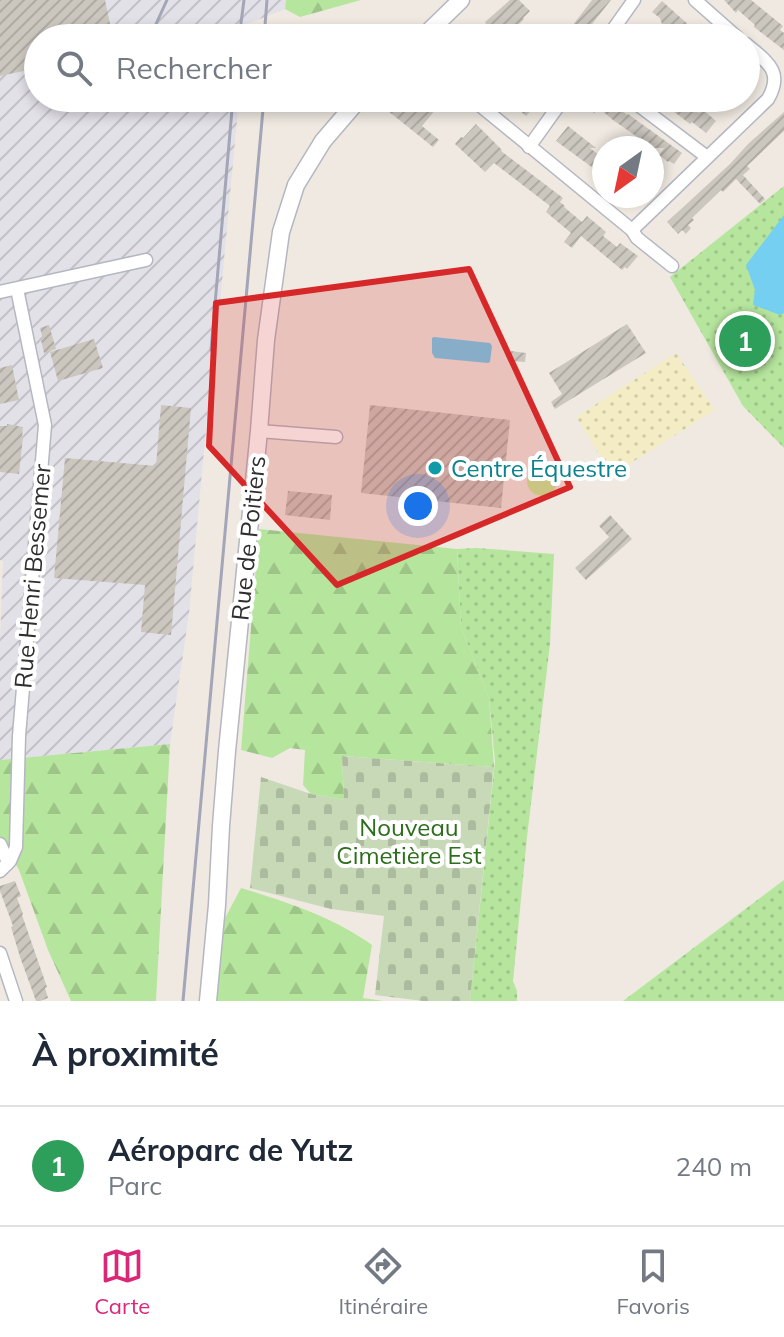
<!DOCTYPE html>
<html lang="fr">
<head>
<meta charset="utf-8">
<style>
  :root { --surface:#fff; --page:#f6f6f7; --text:#1f2937; --muted:#747a83; --line:#e0e1e3; --accent:#db2777 }
  body { margin:0; font-family:Mulish,sans-serif; background:var(--page); color:var(--text) }
  .compass { position:absolute; left:592px; top:136px; width:72px; height:72px; border-radius:50%; background:var(--surface); box-shadow:0 4px 12px #0003; rotate:213deg }
  .you { position:absolute; left:418px; top:506px; width:28px; height:28px; margin:-20px; border:6px solid #fff; border-radius:50%; background:#1a73e8; box-shadow:0 0 0 12px #1a73e833 }
  .badge { display:grid; place-items:center; width:52px; height:52px; border-radius:50%; background:var(--accent); color:#fff; font-size:26px; font-weight:700 }
  .pin { position:absolute; translate:-50% -50%; border:4px solid #fff; box-shadow:0 2px 8px #0006 }
  .list { margin:0; padding:0; list-style:none }
  h2 { display:flex; justify-content:space-between; align-items:center; height:104px; margin:0; padding:0 32px; font-size:34px }
  h2 small { font-size:26px; font-weight:400; color:var(--muted) }
  .list li { display:grid; grid-template-columns:52px 1fr auto; gap:24px; align-items:center; box-sizing:border-box; height:120px; padding:0 32px; border-top:2px solid var(--line) }
  .list b { display:block; font-size:30px; white-space:nowrap }
  .list p { margin:0; font-size:26px; white-space:nowrap; color:var(--muted) }
  .list em { font-size:26px; font-style:normal; color:var(--muted) }
  .icon { flex:none; width:44px; height:44px; fill:none; stroke:currentColor; stroke-width:2; stroke-linecap:round; stroke-linejoin:round }
  .map { position:relative; flex:none; width:784px; height:1001px; overflow:hidden }
  .search { position:absolute; background:var(--surface); box-shadow:0 4px 12px #0003; left:24px; right:24px; top:24px; height:88px; display:flex; align-items:center; gap:20px; box-sizing:border-box; padding:0 28px; border-radius:44px; color:var(--muted); font-size:30px }
  .sheet { height:224px; background:var(--surface) }
  nav { display:flex; justify-content:space-around; align-items:center; box-sizing:border-box; height:112px; border-top:2px solid var(--line); background:var(--surface); font-size:22px; color:var(--muted) }
  nav a { display:grid; justify-items:center; gap:4px }
  nav .on { color:var(--accent) }
  .map>svg:first-child { display:block }
  .industrial { fill:url(#industrial-furrows) }
  .grass { fill:url(#grass-dots) }
  .forest { fill:url(#forest-firs) }
  .sand { fill:url(#sand-dots) }
  .cemetery { fill:url(#cemetery-stones) }
  .pitch { fill:#c9ec9a }
  .water { fill:#75cff0 }
  .building { fill:url(#building-hatch) }
  .lines { fill:none; stroke-linecap:round; stroke-linejoin:round }
  .minor-casing { stroke:#b4b7c1; stroke-width:15 }
  .tertiary-casing { stroke:#b4b7c1; stroke-width:19 }
  .minor { stroke:#fff; stroke-width:12 }
  .tertiary { stroke:#fff; stroke-width:16 }
  .rail { stroke:#a3a6b8; stroke-width:3 }
  .marked { fill:#d62828; fill-opacity:0.2; stroke:#d62828; stroke-width:6; stroke-linejoin:round }
  .culture-dot { fill:#0f9aa8; stroke:#fff; stroke-width:3 }
  .labels { text-anchor:middle; dominant-baseline:central; stroke-width:8; stroke-linejoin:round; paint-order:stroke }
  .culture-label { font-size:24px; fill:#0d838f; stroke:#fff; text-anchor:start }
  .street-label { font-size:24px; fill:#2e2e2e; stroke:#fff }
  .park-label { font-size:24px; fill:#2c6e1b; stroke:#fff }
</style>
</head>
<body>
<div class="map">
<svg width="784" height="1001" viewBox="0 0 784 1001">
  <defs>
    <pattern id="industrial-furrows" width="10" height="10" patternUnits="userSpaceOnUse" patternTransform="scale(2)"><rect width="10" height="10" fill="#e3e1e8"/><path d="M-1 1l2-2M0 10L10 0M9 11l2-2" fill="none" stroke="#c3c1c7"/></pattern>
    <pattern id="grass-dots" width="8" height="8" patternUnits="userSpaceOnUse" patternTransform="scale(2)"><rect width="8" height="8" fill="#b6e59e"/><path d="M2 2h.1M6 6h.1" fill="none" stroke="#9dc588" stroke-width="1.8" stroke-linecap="round"/></pattern>
    <pattern id="forest-firs" width="22" height="20" patternUnits="userSpaceOnUse" patternTransform="scale(2)"><rect width="22" height="20" fill="#b6e59e"/><path d="M5 1l3.5 6h-7zM16 11l3.5 6h-7z" fill="#9dc588"/></pattern>
    <pattern id="sand-dots" width="8" height="8" patternUnits="userSpaceOnUse" patternTransform="scale(2)"><rect width="8" height="8" fill="#f3ecc5"/><path d="M2 2h.1M6 6h.1" fill="none" stroke="#d1cbaa" stroke-width="1.8" stroke-linecap="round"/></pattern>
    <pattern id="cemetery-stones" width="16" height="16" patternUnits="userSpaceOnUse" patternTransform="scale(2)"><rect width="16" height="16" fill="#c8d9b8"/><path d="M2 7V4a2 2 0 0 1 4 0v3zM10 15v-3a2 2 0 0 1 4 0v3z" fill="#acbb9e"/></pattern>
    <pattern id="building-hatch" width="6" height="6" patternUnits="userSpaceOnUse" patternTransform="scale(2)"><rect width="6" height="6" fill="#cbc7bf"/><path d="M-1 1l2-2M0 6l6-6M5 7l2-2" fill="none" stroke="#afaba4"/></pattern>
  </defs>
  <rect width="100%" height="100%" fill="#efe9e1"/>
  <polygon class="industrial" points="0,0 286,0 285,9 247,24 245,38 38,38 38,98 239,98 218,325 208,407 189,613 170,744 0,760 0,642 3,561 0,560"/>
  <g class="grass">
    <polygon points="784,186 784,448 743,406 670,277"/>
    <polygon points="476,548 554,554 550,644 527,837 513,981 517,991 517,1001 470,1001 495,761 489,698 461,627 457,549"/>
    <polygon points="784,880 784,1001 623,1001"/>
  </g>
  <g class="forest">
    <polygon points="286,0 361,0 300,17 285,9"/>
    <polygon points="259,529 457,549 461,627 489,698 494,767 342,756 344,800 311,794 303,785 305,750 290,748 272,758 241,750"/>
    <polygon points="170,744 156,1001 71,1001 48,950 19,870 0,836 0,760"/>
    <path d="M241 888C287 902 333 917 372 945L363 998 384 1001H209L215 937Z"/>
  </g>
  <polygon class="sand" points="676,353 715,410 612,475 576,417"/>
  <polygon class="cemetery" points="342,756 494,767 470,1001 423,1001 375,995 384,916 331,909 250,888 261,777 311,794 344,800"/>
  <circle class="pitch" cx="542" cy="481" r="15"/>
  <g class="water">
    <polygon points="784,215 784,313 780,315 753,305 755,290 746,265"/>
    <polygon points="434,337 490,343 492,346 490,362 488,363 435,358 432,353 432,338"/>
  </g>
  <g class="building">
    <polygon points="0,0 105,0 113,38 38,38 38,68 0,76"/>
    <polygon points="510,0 519,0 530,11 523,18 524,19 510,33 508,31 500,38 471,38 486,23 485,22"/>
    <polygon points="592,0 611,0 581,38 563,38"/>
    <polygon points="724,0 751,0 783,26 780,30 784,33 784,50 754,27 755,25 738,10 736,13"/>
    <polygon points="662,1 691,27 690,28 702,38 676,38 666,29 667,28 662,24 660,18 652,12"/>
    <polygon points="398,98 445,98 422,126 439,140 433,147 388,111"/>
    <polygon points="505,98 529,98 537,104 526,116"/>
    <polygon points="588,98 608,98 627,115 628,114 682,153 674,164 669,161 668,162 659,155 664,148 653,148 613,120 599,108 594,113 590,110 587,111 581,106"/>
    <polygon points="656,98 680,98 699,113 702,109 716,121 706,133 692,122 690,124"/>
    <polygon points="784,112 784,131 747,166 750,169 743,175 765,199 760,204 736,179 723,192 721,190 692,218 694,220 688,225 691,228 686,234 682,230 678,234 667,222 731,163 748,144"/>
    <polygon points="476,124 502,150 501,151 563,198 560,202 565,206 564,207 582,222 587,216 606,232 603,236 617,247 620,243 638,256 627,269 625,267 622,270 581,236 572,248 564,242 571,233 546,212 550,206 494,163 485,172 455,144 461,137 463,138"/>
    <polygon points="568,126 596,148 590,148 604,159 604,176 556,141"/>
    <polygon points="627,324 646,353 555,409 551,402 562,394 549,373"/>
    <polygon points="49,325 56,349 44,353 41,340 43,339 40,328"/>
    <polygon points="94,339 103,368 58,381 50,352"/>
    <polygon points="511,351 526,353 525,362 510,361"/>
    <polygon points="12,365 19,400 0,404 0,368"/>
    <polygon points="161,405 191,408 171,635 141,632 145,585 54,578 65,458 156,466"/>
    <polygon points="370,405 510,420 501,508 361,493"/>
    <polygon points="7,424 23,427 22,437 23,437 19,474 0,472 0,426 7,426"/>
    <polygon points="288,491 332,495 330,520 285,515"/>
    <polygon points="610,515 632,539 586,580 575,568 609,537 599,526"/>
    <polygon points="15,881 21,896 17,898 23,914 22,915 47,987 45,988 48,998 40,1001 36,1001 20,957 11,927 13,926 0,891 0,886"/>
  </g>
  <g class="lines">
    <g class="minor-casing">
      <g id="minor">
        <polyline points="695,0 738,38"/>
        <polyline points="607,38 634,0"/>
        <polyline points="471,98 632,230 637,238 672,266"/>
        <polyline points="629,98 707,157"/>
        <polyline points="529,147 564,98"/>
        <path d="M632 230 768 99C784 71 767 62 746 44"/>
        <polyline points="0,292 146,260"/>
        <polyline points="259,431 336,437"/>
        <polyline points="0,844 7,860 7,864"/>
        <polyline points="0,871 10,861 16,847 19,736 45,425 17,289"/>
        <polyline points="0,953 16,1001"/>
      </g>
    </g>
    <g class="tertiary-casing">
      <g id="tertiary">
        <polyline points="422,38 461,0"/>
        <polyline points="208,1001 217,905 221,826 227,751 259,431 266,340 281,232 296,185 323,141 360,98"/>
      </g>
    </g>
    <use href="#minor" class="minor"/>
    <use href="#tertiary" class="tertiary"/>
    <g class="rail">
      <polyline points="151,35 167,0"/>
      <polyline points="239,38 244,0"/>
      <polyline points="264,38 267,0"/>
      <polyline points="211,350 233,98"/>
      <polyline points="183,1001 264,98"/>
    </g>
  </g>
  <path class="marked" d="M469 269 570 487 337 585 209 446 216 303Z"/>
  <circle class="culture-dot" cx="435" cy="468" r="8"/>
  <g class="labels">
    <g class="culture-label">
      <text x="451" y="468">Centre Équestre</text>
    </g>
    <g class="street-label">
      <text transform="translate(248 538) rotate(-84)">Rue de Poitiers</text>
      <text transform="translate(32 576) rotate(-85)">Rue Henri Bessemer</text>
    </g>
    <g class="park-label">
      <text x="409" y="827">Nouveau<tspan x="409" dy="28">Cimetière Est</tspan></text>
    </g>
  </g>
</svg>
<svg class="compass" viewBox="-18 -18 36 36"><path d="M0-13l5 13h-10z" fill="#e53935"/><path d="M0 13l5-13h-10z" fill="#747a83"/></svg>
<div class="you"></div>
<div class="pin badge" style="left:745px;top:341px;background:#2e9e5b">1</div>
<div class="search"><svg class="icon" aria-label="search" viewBox="0 0 24 24"><circle cx="10" cy="10" r="6"/><path d="M15 15l6 6"/></svg>Rechercher</div>
</div>
<section class="sheet">
<h2>À proximité<small></small></h2>
<ul class="list">
<li><span class="badge" style="background:#2e9e5b">1</span><div><b>Aéroparc de Yutz</b><p>Parc</p></div><em>240 m</em></li>
</ul>
</section>
<nav>
<a class="on"><svg class="icon" aria-label="map" viewBox="0 0 24 24"><path d="M3 6l6-2 6 2 6-2v14l-6 2-6-2-6 2zM9 4v14M15 6v14"/></svg>Carte</a>
<a><svg class="icon" aria-label="directions" viewBox="0 0 24 24"><path d="M12 3l9 9-9 9-9-9zM9 14v-3h6M13 9l2 2-2 2"/></svg>Itinéraire</a>
<a><svg class="icon" aria-label="saved" viewBox="0 0 24 24"><path d="M7 4h10v16l-5-4-5 4z"/></svg>Favoris</a>
</nav>
</body>
</html>
